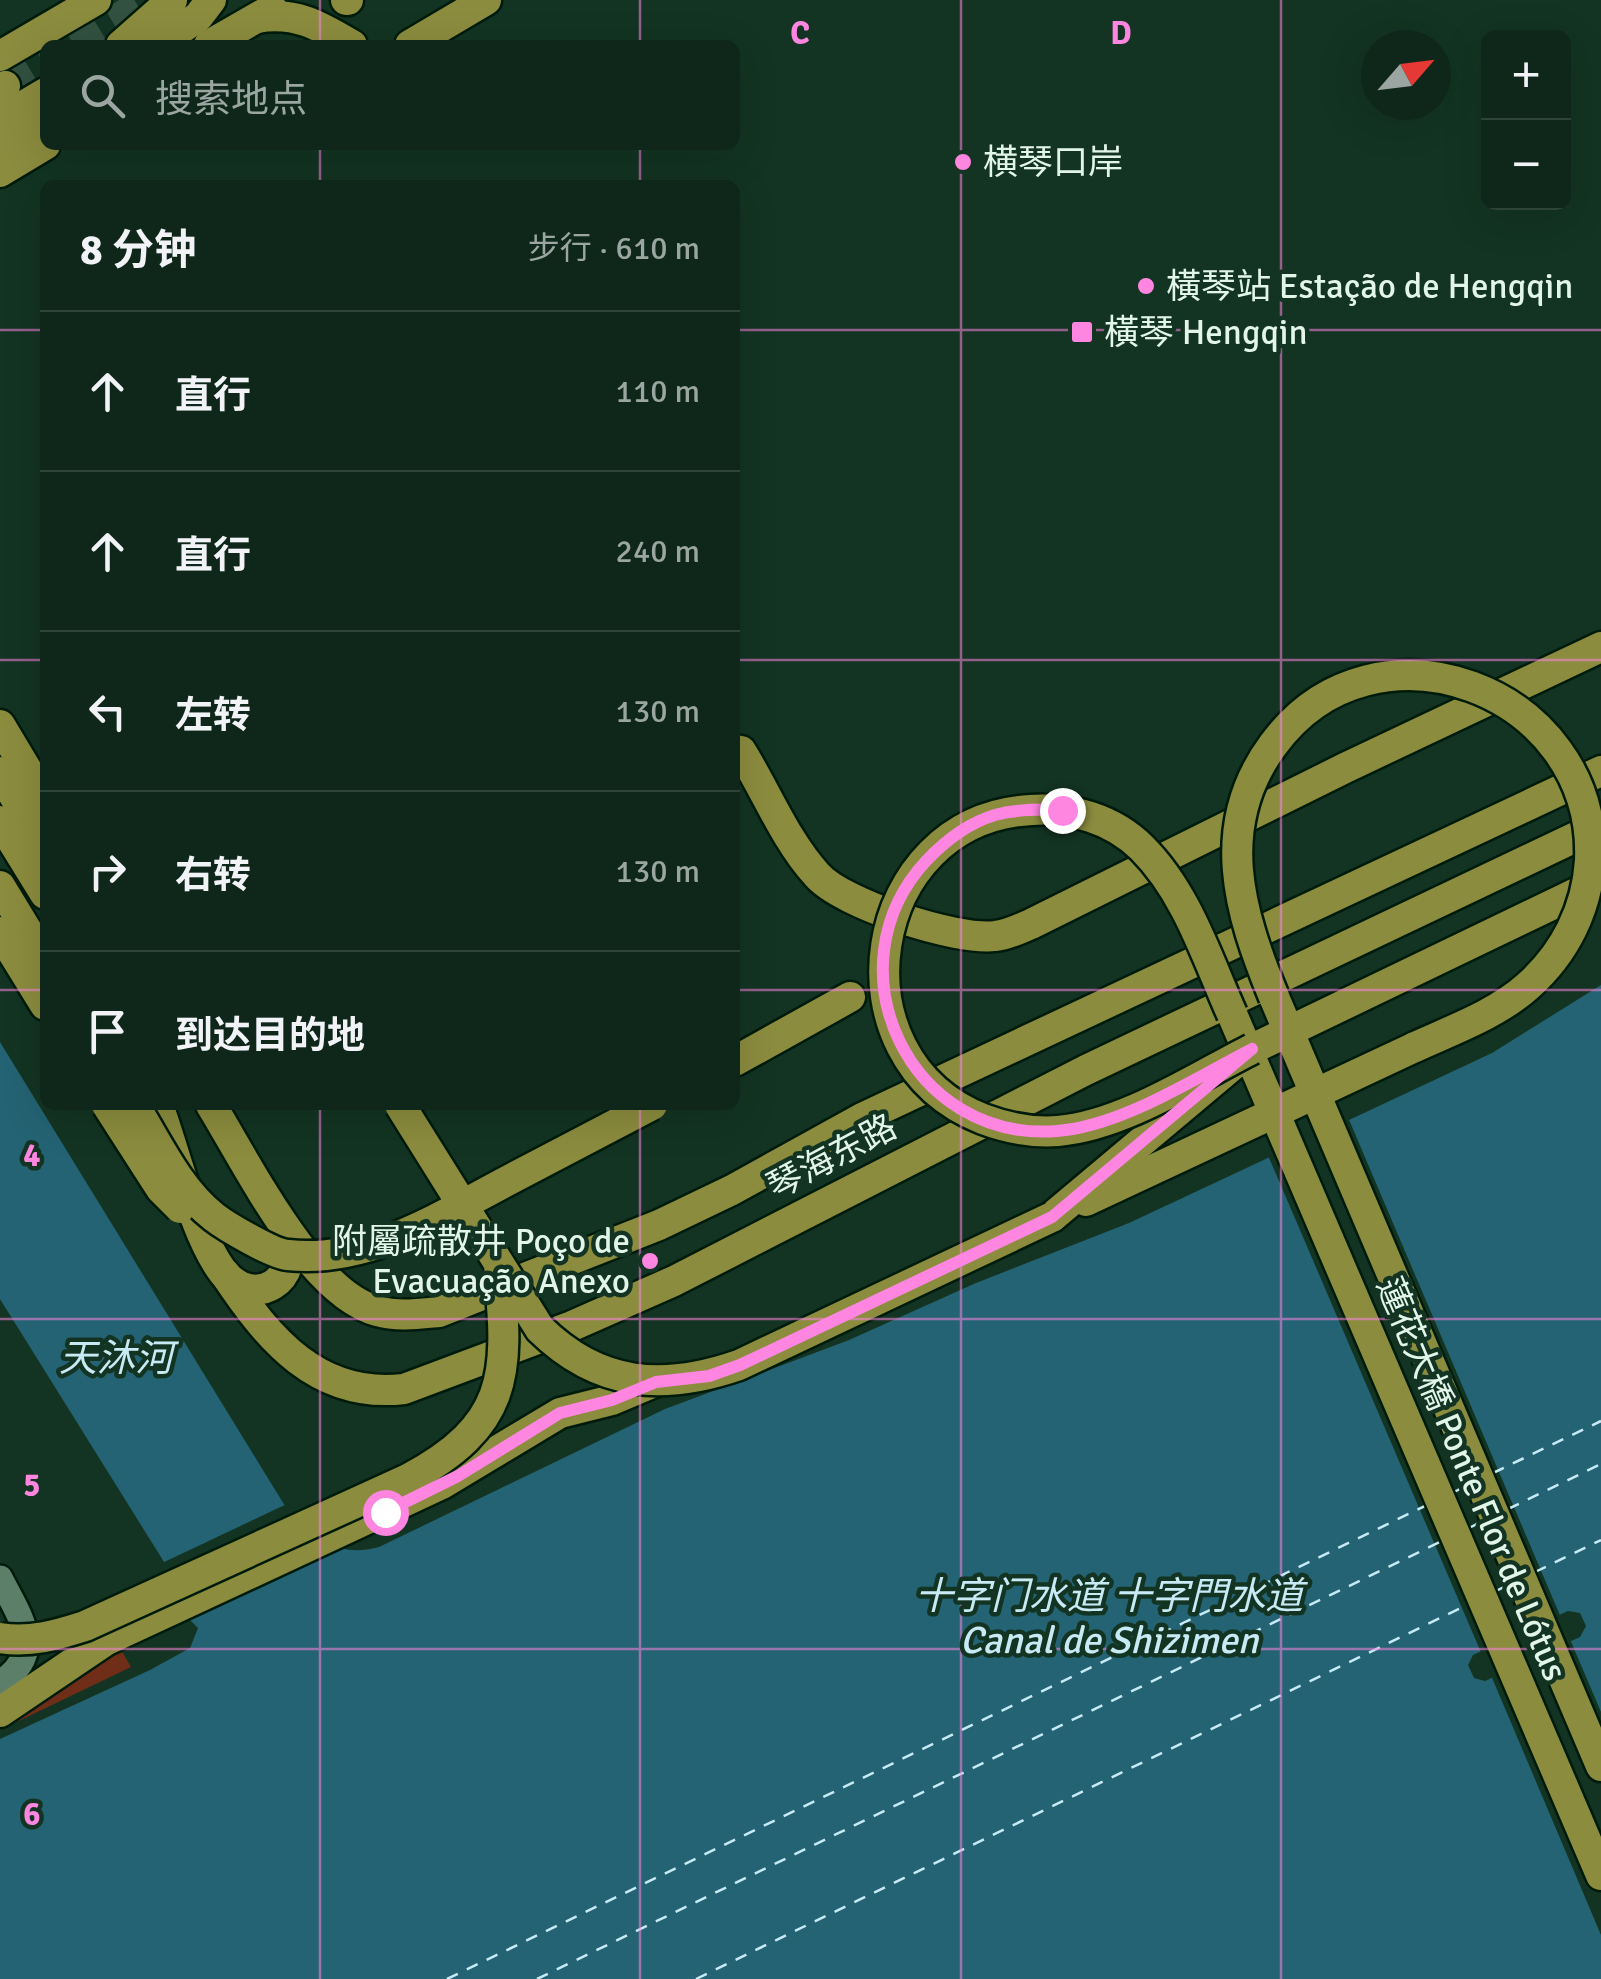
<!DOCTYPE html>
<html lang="zh">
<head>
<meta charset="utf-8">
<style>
  :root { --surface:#0e271a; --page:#1c3327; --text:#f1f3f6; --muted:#9ba5a2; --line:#2e4439 }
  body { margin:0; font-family:Signika,"Noto Sans SC",sans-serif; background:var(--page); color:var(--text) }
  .controls { position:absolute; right:30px; top:30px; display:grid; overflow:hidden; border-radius:15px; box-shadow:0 10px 40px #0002 }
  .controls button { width:90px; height:90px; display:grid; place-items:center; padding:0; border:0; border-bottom:2px solid var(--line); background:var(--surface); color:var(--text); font:50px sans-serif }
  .compass { position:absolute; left:1361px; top:30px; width:90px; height:90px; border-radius:50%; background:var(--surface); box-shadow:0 10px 40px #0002; rotate:62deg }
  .stop { position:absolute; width:30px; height:30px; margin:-22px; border:8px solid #fe85e0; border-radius:50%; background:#fff }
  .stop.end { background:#fe85e0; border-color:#fff; box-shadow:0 2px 10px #0008 }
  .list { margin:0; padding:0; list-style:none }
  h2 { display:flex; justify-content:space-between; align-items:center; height:130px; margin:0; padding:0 40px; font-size:42px }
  h2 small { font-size:32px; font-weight:400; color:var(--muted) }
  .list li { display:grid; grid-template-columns:65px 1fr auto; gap:30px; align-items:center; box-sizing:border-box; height:160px; padding:0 40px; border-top:2px solid var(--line) }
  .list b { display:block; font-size:38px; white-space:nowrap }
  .list em { font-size:32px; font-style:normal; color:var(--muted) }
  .icon { flex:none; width:55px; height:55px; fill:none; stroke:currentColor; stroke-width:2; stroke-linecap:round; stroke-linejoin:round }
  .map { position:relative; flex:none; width:1601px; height:1979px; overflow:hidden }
  .search { position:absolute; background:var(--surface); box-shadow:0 10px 40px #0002; left:40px; top:40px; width:700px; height:110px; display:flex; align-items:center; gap:25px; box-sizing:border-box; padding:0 35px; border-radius:15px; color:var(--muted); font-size:38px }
  .panel { position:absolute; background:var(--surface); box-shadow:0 10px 40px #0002; left:40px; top:180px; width:700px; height:930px; border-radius:15px }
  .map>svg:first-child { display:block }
  .green { fill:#702e19 }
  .water { fill:#246373; fill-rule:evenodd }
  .pier { fill:#133422 }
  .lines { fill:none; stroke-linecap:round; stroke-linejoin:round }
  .ferry { stroke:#c7eaf5; stroke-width:2.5; stroke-dasharray:12 10; stroke-linecap:butt }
  .major-tunnel { stroke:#325140; stroke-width:30; stroke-dasharray:30 15; stroke-linecap:butt }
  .minor-casing { stroke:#001b0b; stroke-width:30 }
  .major-casing { stroke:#001b0b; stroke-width:35 }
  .minor { stroke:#5c7f6a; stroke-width:25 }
  .major { stroke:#8b8c3e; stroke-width:30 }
  .major-bridge-casing { stroke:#001b0b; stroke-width:35; stroke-linecap:butt }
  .major-bridge { stroke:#8b8c3e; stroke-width:30 }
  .route { stroke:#fe85e0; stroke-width:12 }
  .grid { fill:none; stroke:#fe85e0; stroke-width:2.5; stroke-opacity:0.55 }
  .poi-dot { fill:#fe85e0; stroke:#133422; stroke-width:4 }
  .labels { text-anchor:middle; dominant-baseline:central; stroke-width:9; stroke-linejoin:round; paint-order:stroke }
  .poi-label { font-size:35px; fill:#e2f5e9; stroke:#133422; text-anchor:start }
  .street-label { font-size:35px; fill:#e2f5e9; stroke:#133422 }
  .water-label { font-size:38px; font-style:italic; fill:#c7eaf5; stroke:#133422 }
  .grid-label { font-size:32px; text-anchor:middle; font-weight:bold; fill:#fe85e0; stroke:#133422; stroke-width:9; stroke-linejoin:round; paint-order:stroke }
</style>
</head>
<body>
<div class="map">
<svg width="1601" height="1979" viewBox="0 0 1601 1979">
  <rect width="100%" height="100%" fill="#133422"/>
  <polygon class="green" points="101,1615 131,1667 0,1730 0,1713 63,1658 59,1639"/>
  <path class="water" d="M1601 985V1979H0V1739L150 1670 190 1648 198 1628 176 1606 179 1586 0 1299V1042L290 1514C323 1539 336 1558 379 1547L665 1409 849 1340 976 1283 1129 1223 1492 1053ZM1568 1611 1580 1613 1586 1626 1580 1637 1485 1681 1474 1678 1468 1665 1473 1655Z"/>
  <g class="pier">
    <polygon points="1347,1115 1562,1620 1483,1657 1267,1153"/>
    <polygon points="289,1503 306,1525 174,1588 160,1564"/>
    <polygon points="1569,1637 1601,1712 1601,1935 1490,1673"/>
  </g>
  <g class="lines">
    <g class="ferry">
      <polyline points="1493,1473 1601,1421"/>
      <polyline points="1452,1493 1468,1485"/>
      <polyline points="1508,1509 1601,1464"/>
      <polyline points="1467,1529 1483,1521"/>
      <polyline points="1535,1572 1601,1540"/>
      <polyline points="1494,1592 1510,1584"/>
      <polyline points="447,1979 1427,1505"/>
      <polyline points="537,1979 1442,1541"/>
      <polyline points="696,1979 1469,1604"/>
    </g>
    <g class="major-tunnel">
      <polyline points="74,45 148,0"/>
      <polyline points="5,86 45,62"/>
    </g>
    <g class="minor-casing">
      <path id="minor" d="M0 1578C20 1617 47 1652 0 1683"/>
    </g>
    <g class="major-casing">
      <g id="major">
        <polyline points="346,0 348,0"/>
        <path d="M257 18C296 11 320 26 352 45"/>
        <polyline points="121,45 172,0"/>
        <polyline points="157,45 198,17 211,0"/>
        <polyline points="209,45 272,9"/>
        <polyline points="410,45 486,0"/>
        <polyline points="0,56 96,0"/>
        <polyline points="0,90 5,86"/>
        <polyline points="0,120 45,93"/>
        <polyline points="0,145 45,118"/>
        <polyline points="0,172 45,145"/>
        <polyline points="0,725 45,800"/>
        <path d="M735 750 741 751C766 791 785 840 817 875 842 904 957 941 995 936 1008 935 1019 929 1031 924L1345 768 1601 647"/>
        <polyline points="0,772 45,848"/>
        <polyline points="0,821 45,894"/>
        <polyline points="0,886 45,960"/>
        <polyline points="0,932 45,1005"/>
        <polyline points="1274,997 1601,1766"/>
        <polyline points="1232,1014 1601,1875"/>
        <polyline points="735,1061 850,997"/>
        <path d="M158 1105C175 1151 195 1236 223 1272 254 1311 305 1280 284 1231"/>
        <path d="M211 1105C247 1163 310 1293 377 1311 398 1317 418 1314 439 1312L659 1225 732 1190 862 1118 1601 771"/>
        <polyline points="1086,1201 1415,1047"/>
        <polyline points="1052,1217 1252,1049 1601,881"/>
        <path d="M225 1274C269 1340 318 1399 404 1389L572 1326 674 1281 1086 1070 1601 825"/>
        <polyline points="0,1712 105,1641 442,1484 560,1413 612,1400 657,1381"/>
      </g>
    </g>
    <use href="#minor" class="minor"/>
    <use href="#major" class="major"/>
    <g class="major-bridge-casing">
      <g id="major-bridge">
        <path d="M1274 997C1239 912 1213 826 1273 745 1374 606 1597 690 1590 860 1587 909 1565 953 1528 986 1497 1014 1452 1030 1415 1047"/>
        <path d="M1232 1014C1207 958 1187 893 1142 848 1113 819 1071 807 1031 810 864 819 828 1058 983 1119 1007 1128 1032 1133 1058 1131 1122 1126 1195 1078 1252 1049"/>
        <polyline points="107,1105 161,1189 180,1208"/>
        <path d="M134 1105C157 1142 178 1189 214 1217 227 1227 273 1254 288 1255 368 1264 442 1215 509 1180 557 1155 604 1130 652 1105"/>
        <path d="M400 1105 540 1329C599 1387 664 1391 739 1365L1052 1217"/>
        <path d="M0 1638C30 1643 57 1635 85 1626L408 1479C507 1426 510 1376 499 1273"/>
      </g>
    </g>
    <use href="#major-bridge" class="major-bridge"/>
  </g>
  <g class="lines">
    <path class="route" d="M385 1512 458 1476 560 1413 612 1400 656 1382 709 1376 740 1365 1052 1217 1252 1049C1195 1078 1122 1126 1057 1131 910 1143 827 968 926 861 945 841 968 823 995 815 1017 809 1040 809 1062 810"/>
  </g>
  <path class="grid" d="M320 0V45M640 0V45M961 0V1979M1281 0V1979M320 145V185M640 145V185M0 330H45M735 330H1601M0 660H45M735 660H1601M0 990H45M735 990H1601M320 1105V1979M640 1105V1979M0 1319H1601M0 1649H1601"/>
  <g class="poi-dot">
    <circle cx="963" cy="162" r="10"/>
    <circle cx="1146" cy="286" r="10"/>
    <rect x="1070" y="320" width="24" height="24" rx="5"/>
    <circle cx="650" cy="1261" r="10"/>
  </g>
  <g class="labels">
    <g class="poi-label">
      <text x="983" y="162">横琴口岸</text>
      <text x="1166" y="286">橫琴站 Estação de Hengqin</text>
      <text x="1104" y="332">橫琴 Hengqin</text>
      <text x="630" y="1241" text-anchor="end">附屬疏散井 Poço de<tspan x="630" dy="40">Evacuação Anexo</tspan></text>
    </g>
    <g class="street-label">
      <text transform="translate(832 1157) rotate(-28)">琴海东路</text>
      <text transform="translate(1472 1479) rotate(67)">蓮花大橋 Ponte Flor de Lótus</text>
    </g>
    <g class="water-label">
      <text x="116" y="1358">天沐河</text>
      <text x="1109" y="1596">十字门水道 十字門水道<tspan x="1109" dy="44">Canal de Shizimen</tspan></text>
    </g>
  </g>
  <g class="grid-label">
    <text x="800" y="44">C</text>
    <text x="1121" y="44">D</text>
    <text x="32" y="1166">4</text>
    <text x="32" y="1496">5</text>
    <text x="32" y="1825">6</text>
  </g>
</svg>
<div class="controls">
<button>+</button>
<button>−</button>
</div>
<svg class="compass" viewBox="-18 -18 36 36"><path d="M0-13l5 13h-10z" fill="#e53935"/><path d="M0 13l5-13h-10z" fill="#9ba5a2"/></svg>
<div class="stop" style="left:385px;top:1512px"></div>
<div class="stop end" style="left:1062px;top:810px"></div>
<div class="search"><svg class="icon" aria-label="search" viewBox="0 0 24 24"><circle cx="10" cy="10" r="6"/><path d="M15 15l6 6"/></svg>搜索地点</div>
<section class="panel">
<h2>8 分钟<small>步行 · 610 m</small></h2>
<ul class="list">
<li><svg class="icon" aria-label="ahead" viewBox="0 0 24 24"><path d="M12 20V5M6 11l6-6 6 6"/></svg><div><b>直行</b></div><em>110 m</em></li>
<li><svg class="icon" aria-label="ahead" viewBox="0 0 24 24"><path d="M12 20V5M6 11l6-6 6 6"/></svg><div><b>直行</b></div><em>240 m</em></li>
<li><svg class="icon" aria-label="left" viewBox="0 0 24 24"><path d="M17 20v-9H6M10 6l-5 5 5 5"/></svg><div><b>左转</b></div><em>130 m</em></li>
<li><svg class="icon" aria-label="right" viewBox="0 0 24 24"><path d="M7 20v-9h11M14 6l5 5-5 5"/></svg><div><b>右转</b></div><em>130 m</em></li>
<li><svg class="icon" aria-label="arrive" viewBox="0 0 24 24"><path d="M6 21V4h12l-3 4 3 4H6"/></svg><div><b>到达目的地</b></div></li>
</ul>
</section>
</div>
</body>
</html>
